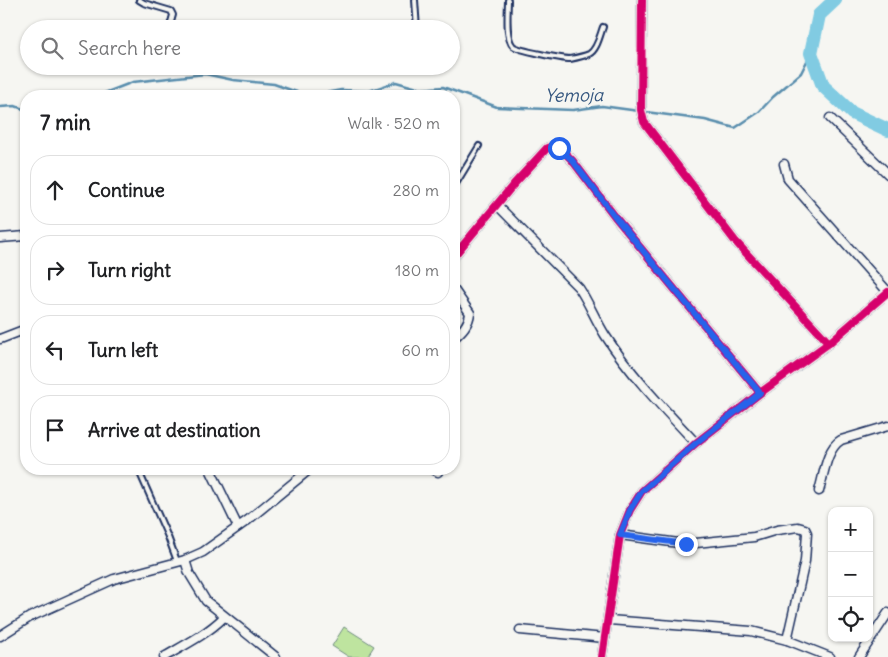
<!DOCTYPE html>
<html lang="en">
<head>
<meta charset="utf-8">
<style>
  :root { --surface:#fff; --page:#f2f2f2; --text:#202124; --muted:#757577; --line:#e0e0e0 }
  body { margin:0; font-family:Delius,sans-serif; background:var(--page); color:var(--text) }
  .controls { position:absolute; right:15px; bottom:15px; display:grid; overflow:hidden; border-radius:10px; box-shadow:0 1px 4px #0004 }
  .controls button { width:45px; height:45px; display:grid; place-items:center; padding:0; border:0; border-bottom:1px solid var(--line); background:var(--surface); color:var(--text); font:25px sans-serif }
  .stop { position:absolute; width:15px; height:15px; margin:-11px; border:4px solid #2563eb; border-radius:50%; background:#fff }
  .stop.end { background:#2563eb; border-color:#fff; box-shadow:0 1px 5px #0008 }
  .list { margin:0; padding:0; list-style:none }
  h2 { display:flex; justify-content:space-between; align-items:center; height:65px; margin:0; padding:0 20px; font-size:21px }
  h2 small { font-size:16px; font-weight:400; color:var(--muted) }
  .list li { display:grid; grid-template-columns:32px 1fr auto; gap:15px; align-items:center; box-sizing:border-box; height:70px; margin:0 10px 10px; padding:0 10px; border:1px solid var(--line); border-radius:20px }
  .list b { display:block; font-size:19px; white-space:nowrap }
  .list em { font-size:16px; font-style:normal; color:var(--muted) }
  .icon { flex:none; width:28px; height:28px; fill:none; stroke:currentColor; stroke-width:2; stroke-linecap:round; stroke-linejoin:round }
  .map { position:relative; flex:none; width:888px; height:657px; overflow:hidden }
  .search { position:absolute; background:var(--surface); box-shadow:0 1px 4px #0004; left:20px; top:20px; width:440px; height:55px; display:flex; align-items:center; gap:12px; box-sizing:border-box; padding:0 18px; border-radius:28px; color:var(--muted); font-size:19px }
  .panel { position:absolute; background:var(--surface); box-shadow:0 1px 4px #0004; left:20px; top:90px; width:440px; height:385px; border-radius:20px }
  .map>svg:first-child { display:block }
  .green { fill:#bee49f; stroke:#6c8a7e }
  .lines { fill:none; stroke-linecap:round; stroke-linejoin:round }
  .stream { stroke:#588dad; stroke-width:2.5 }
  .river { stroke:#81cbe2; stroke-width:14 }
  .lane-casing { stroke:#1b2f5e; stroke-width:8 }
  .street-casing { stroke:#1b2f5e; stroke-width:11 }
  .lane { stroke:#f6f6f2; stroke-width:4 }
  .street { stroke:#f6f6f2; stroke-width:8 }
  .cycleway-casing { stroke:#f6f6f2; stroke-width:11 }
  .cycleway { stroke:#d6006c; stroke-width:8 }
  .route { stroke:#2563eb; stroke-width:6 }
  .labels { text-anchor:middle; dominant-baseline:central; stroke-width:5; stroke-linejoin:round; paint-order:stroke }
  .water-label { font-size:18px; font-style:italic; fill:#34567f; stroke:#f6f6f2 }
</style>
</head>
<body>
<div class="map">
<svg width="888" height="657" viewBox="0 0 888 657">
  <rect width="100%" height="100%" fill="#f6f6f2"/>
  <filter id="ink" filterUnits="userSpaceOnUse"><feTurbulence type="fractalNoise" baseFrequency=".02" numOctaves="2"/><feDisplacementMap in="SourceGraphic" scale="10" xChannelSelector="R" yChannelSelector="G"/><feConvolveMatrix kernelMatrix="1 2 1 2 8 2 1 2 1" color-interpolation-filters="sRGB"/></filter>
  <g filter="url(#ink)">
    <polygon class="green" points="344,627 374,646 367,657 349,657 332,646"/>
    <g class="lines">
      <g class="stream">
        <polyline points="97,96 133,82 205,74 233,80 274,84 308,96"/>
        <polyline points="310,96 341,90 369,91 396,82 421,89 443,87 497,107 573,110 602,106 705,120 735,128 759,112 773,97 801,73 811,53"/>
        <polyline points="0,107 15,106 26,110"/>
      </g>
      <polyline class="river" points="835,0 819,15 811,53 823,86 852,113 888,130"/>
      <g class="lane-casing">
        <g id="lane">
          <polyline points="139,0 144,3 171,11 173,15 169,29"/>
          <polyline points="415,0 417,29"/>
          <path d="M508 0C508 11 505 38 513 46 518 50 562 59 570 59 575 58 584 56 589 54 597 50 600 35 603 27"/>
          <polyline points="454,187 479,146"/>
          <polyline points="138,469 168,537 177,561"/>
        </g>
      </g>
      <g class="street-casing">
        <g id="street">
          <polyline points="642,0 641,110 644,122 735,241 829,343"/>
          <polyline points="830,118 888,174"/>
          <polyline points="784,164 788,179 888,292"/>
          <path d="M497 205 579 288C589 303 595 319 605 335 630 374 664 409 696 443"/>
          <polyline points="0,238 26,236"/>
          <polyline points="454,256 514,184 547,148 553,146 559,147 572,160 616,218 760,393"/>
          <path d="M454 290 470 313C469 324 462 331 454 338"/>
          <polyline points="0,339 26,329"/>
          <polyline points="210,469 238,527"/>
          <polyline points="433,469 438,472"/>
          <path d="M819 491C824 475 826 449 841 440L888 426"/>
          <polyline points="620,535 686,544 754,537 777,530 798,527 805,529 807,533 805,561 787,640"/>
          <polyline points="185,560 189,573 206,601 276,657"/>
          <polyline points="609,620 751,631 787,640 830,657"/>
          <polyline points="520,630 605,638"/>
          <polyline points="0,636 30,617 114,579 185,560 203,552 248,520 310,469"/>
          <path d="M164 657C185 645 207 634 224 617"/>
          <polyline points="602,657 620,535 630,510 642,491 696,443 760,393 829,343 888,292"/>
          <polyline points="859,657 888,613"/>
        </g>
      </g>
      <use href="#lane" class="lane"/>
      <use href="#street" class="street"/>
      <g class="cycleway-casing">
        <g id="cycleway">
          <polyline points="642,0 641,110 644,122 735,241 829,343"/>
          <polyline points="454,256 514,184 547,148 553,146 559,147 572,160 616,218 760,393"/>
          <polyline points="602,657 620,535 630,510 642,491 696,443 760,393 829,343 888,292"/>
        </g>
      </g>
      <use href="#cycleway" class="cycleway"/>
    </g>
  </g>
  <g class="lines" filter="url(#ink)">
    <polyline class="route" points="559,148 572,160 616,218 760,393 696,443 642,491 630,510 620,535 686,544"/>
  </g>
  <g class="labels">
    <g class="water-label">
      <text transform="translate(574 95) rotate(-1)">Yemoja</text>
    </g>
  </g>
</svg>
<div class="controls">
<button>+</button>
<button>−</button>
<button><svg class="icon" aria-label="locate" viewBox="0 0 24 24"><circle cx="12" cy="12" r="6"/><path d="M12 2v4M12 18v4M2 12h4M18 12h4"/></svg></button>
</div>
<div class="stop" style="left:559px;top:148px"></div>
<div class="stop end" style="left:686px;top:544px"></div>
<div class="search"><svg class="icon" aria-label="search" viewBox="0 0 24 24"><circle cx="10" cy="10" r="6"/><path d="M15 15l6 6"/></svg>Search here</div>
<section class="panel">
<h2>7 min<small>Walk · 520 m</small></h2>
<ul class="list">
<li><svg class="icon" aria-label="ahead" viewBox="0 0 24 24"><path d="M12 20V5M6 11l6-6 6 6"/></svg><div><b>Continue</b></div><em>280 m</em></li>
<li><svg class="icon" aria-label="right" viewBox="0 0 24 24"><path d="M7 20v-9h11M14 6l5 5-5 5"/></svg><div><b>Turn right</b></div><em>180 m</em></li>
<li><svg class="icon" aria-label="left" viewBox="0 0 24 24"><path d="M17 20v-9H6M10 6l-5 5 5 5"/></svg><div><b>Turn left</b></div><em>60 m</em></li>
<li><svg class="icon" aria-label="arrive" viewBox="0 0 24 24"><path d="M6 21V4h12l-3 4 3 4H6"/></svg><div><b>Arrive at destination</b></div></li>
</ul>
</section>
</div>
</body>
</html>
